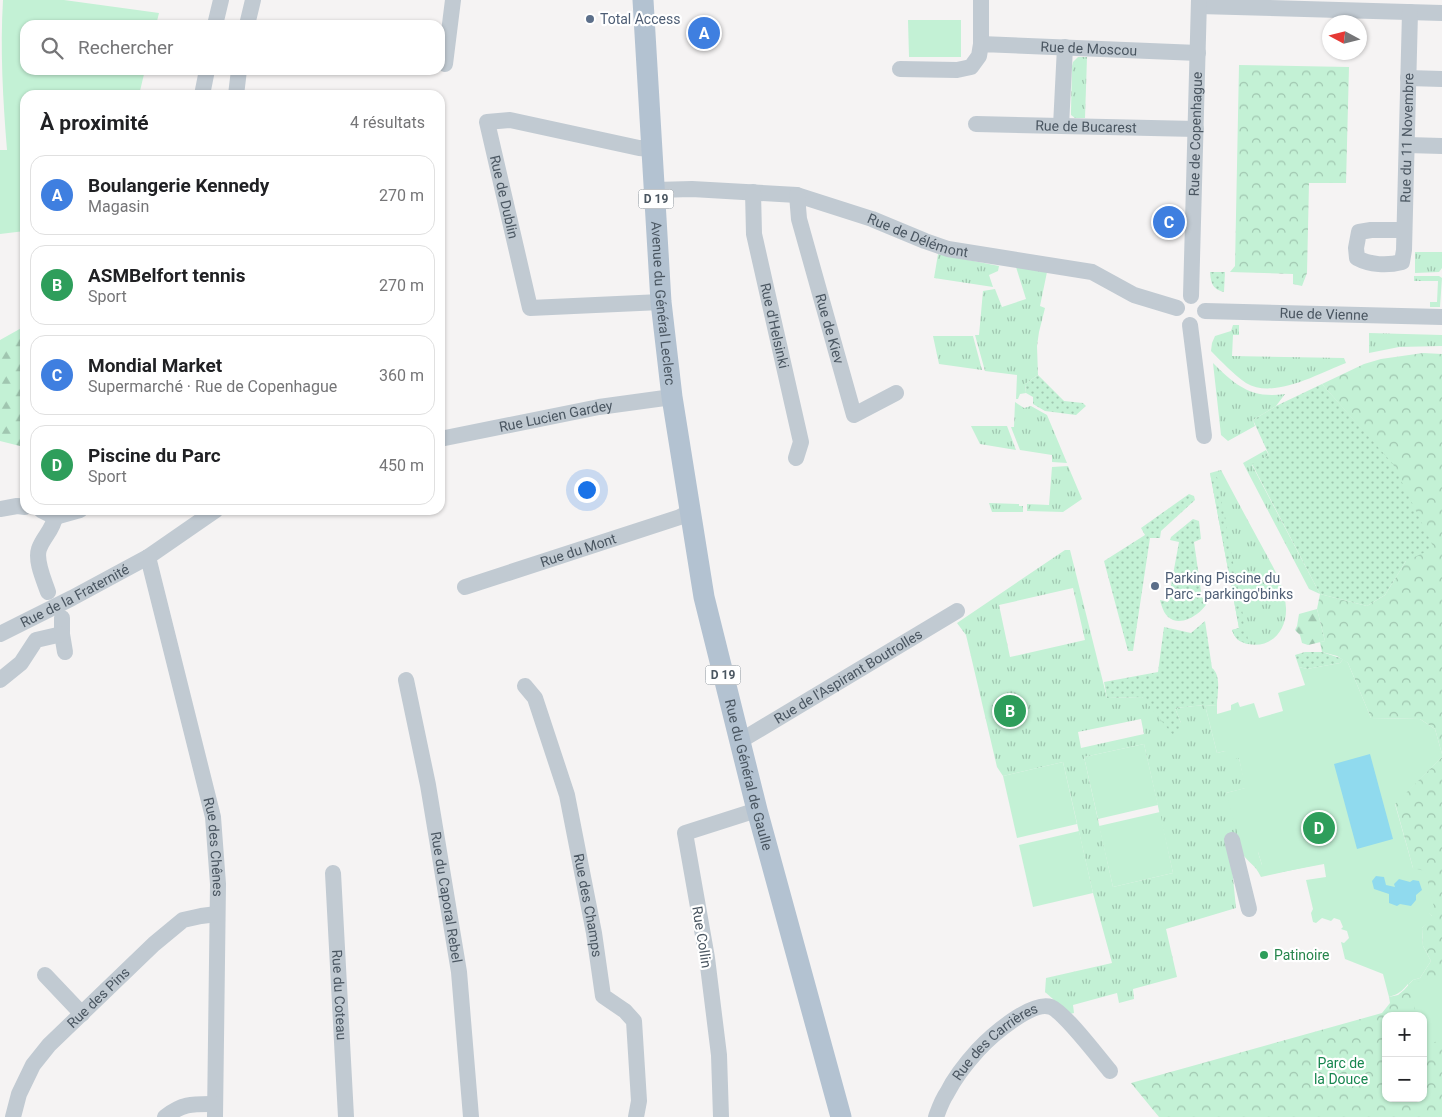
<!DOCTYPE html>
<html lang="fr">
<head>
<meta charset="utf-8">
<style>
  :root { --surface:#fff; --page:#f6f6f6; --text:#202124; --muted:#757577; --line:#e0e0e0; --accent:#0f766e }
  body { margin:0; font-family:Roboto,sans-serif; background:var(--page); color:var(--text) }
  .controls { position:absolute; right:15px; bottom:15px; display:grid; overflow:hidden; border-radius:10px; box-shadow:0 1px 4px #0004 }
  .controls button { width:45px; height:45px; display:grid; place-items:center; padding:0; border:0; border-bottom:1px solid var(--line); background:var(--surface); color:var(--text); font:25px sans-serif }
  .compass { position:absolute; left:1322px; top:15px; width:45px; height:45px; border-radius:50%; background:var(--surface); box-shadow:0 1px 4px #0004; rotate:277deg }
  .you { position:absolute; left:586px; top:489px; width:18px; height:18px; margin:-12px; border:4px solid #fff; border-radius:50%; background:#1a73e8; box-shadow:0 0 0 8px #1a73e833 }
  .badge { display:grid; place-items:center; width:32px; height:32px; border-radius:50%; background:var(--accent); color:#fff; font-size:16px; font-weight:700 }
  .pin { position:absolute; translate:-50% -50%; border:2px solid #fff; box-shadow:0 1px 5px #0006 }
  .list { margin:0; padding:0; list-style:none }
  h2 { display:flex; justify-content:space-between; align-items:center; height:65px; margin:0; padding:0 20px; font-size:21px }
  h2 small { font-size:16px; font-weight:400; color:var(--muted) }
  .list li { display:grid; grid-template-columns:32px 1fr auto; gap:15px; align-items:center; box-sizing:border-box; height:80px; margin:0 10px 10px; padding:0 10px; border:1px solid var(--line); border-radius:15px }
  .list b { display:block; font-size:19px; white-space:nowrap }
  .list p { margin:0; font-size:16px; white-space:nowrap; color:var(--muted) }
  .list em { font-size:16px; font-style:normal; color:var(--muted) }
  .icon { flex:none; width:28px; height:28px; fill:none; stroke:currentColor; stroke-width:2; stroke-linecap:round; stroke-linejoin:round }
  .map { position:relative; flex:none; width:1442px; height:1117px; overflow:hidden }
  .search { position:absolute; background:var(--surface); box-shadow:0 1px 4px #0004; left:20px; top:20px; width:425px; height:55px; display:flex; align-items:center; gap:12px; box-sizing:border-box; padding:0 18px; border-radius:15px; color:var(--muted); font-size:19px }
  .panel { position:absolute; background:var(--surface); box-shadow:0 1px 4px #0004; left:20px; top:90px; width:425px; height:425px; border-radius:15px }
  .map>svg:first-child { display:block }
  .grass { fill:url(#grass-tufts); fill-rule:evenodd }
  .forest { fill:url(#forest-firs) }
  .park { fill:url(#park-crowns); fill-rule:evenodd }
  .garden { fill:url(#garden-dots) }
  .pitch { fill:#c3f1d5 }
  .water { fill:#90daee }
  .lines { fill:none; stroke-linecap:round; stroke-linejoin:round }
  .minor { stroke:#c1cad2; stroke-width:16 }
  .major { stroke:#b3c2d1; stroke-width:21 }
  .service-dot { fill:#5c6f8a; stroke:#fff; stroke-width:2 }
  .leisure-dot { fill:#2e9e5b; stroke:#fff; stroke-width:2 }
  .labels { text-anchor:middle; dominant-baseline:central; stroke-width:4.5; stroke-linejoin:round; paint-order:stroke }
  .shield { fill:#fff; stroke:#808990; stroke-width:1 }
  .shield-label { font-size:12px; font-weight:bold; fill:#4a5661 }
  .service-label { font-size:14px; fill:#4e5e75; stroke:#fff; text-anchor:start }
  .street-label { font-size:14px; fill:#4a5661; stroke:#fff }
  .leisure-label { font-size:14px; fill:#27864d; stroke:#fff; text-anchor:start }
  .park-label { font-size:14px; fill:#17864f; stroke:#fff }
</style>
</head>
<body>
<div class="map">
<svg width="1442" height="1117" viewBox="0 0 1442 1117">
  <defs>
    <pattern id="grass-tufts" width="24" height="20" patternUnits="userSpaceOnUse" patternTransform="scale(1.25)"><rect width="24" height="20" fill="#c3f1d5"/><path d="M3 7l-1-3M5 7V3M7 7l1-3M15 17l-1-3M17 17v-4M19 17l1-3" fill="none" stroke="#a0c6b0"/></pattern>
    <pattern id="forest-firs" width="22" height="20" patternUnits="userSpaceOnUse" patternTransform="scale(1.25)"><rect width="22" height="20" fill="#c3f1d5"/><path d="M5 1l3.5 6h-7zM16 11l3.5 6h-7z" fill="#a0c6b0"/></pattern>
    <pattern id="park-crowns" width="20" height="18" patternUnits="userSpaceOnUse" patternTransform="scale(1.25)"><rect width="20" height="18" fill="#c3f1d5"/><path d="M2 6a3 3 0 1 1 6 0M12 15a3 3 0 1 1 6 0" fill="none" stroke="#a0c6b0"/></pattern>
    <pattern id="garden-dots" width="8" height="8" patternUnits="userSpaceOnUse" patternTransform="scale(1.25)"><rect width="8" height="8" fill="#c3f1d5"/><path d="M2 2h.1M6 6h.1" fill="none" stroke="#a0c6b0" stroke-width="1.8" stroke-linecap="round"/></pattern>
  </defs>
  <rect width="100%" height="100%" fill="#f5f3f3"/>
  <g class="grass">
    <polygon points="1078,57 1087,57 1085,118 1075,118 1071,115 1071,111 1072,66 1073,62"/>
    <polygon points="1415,252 1442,252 1442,268 1439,272 1415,273"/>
    <polygon points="938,254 999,266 998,271 989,275 993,287 934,278"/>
    <polygon points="1016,267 1047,272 1040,306 1045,308 1039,332 1037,346 1038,375 1025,384 1026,393 1020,394 1018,399 1016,399 1017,375 985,371 975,335 979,335 983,291 995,289 1002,307 1026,299"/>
    <polygon points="1414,276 1439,276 1442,278 1440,307 1430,307 1430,302 1437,302 1438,281 1414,281"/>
    <path d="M1233 325H1239V335H1233L1232 356 1344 358 1346 363C1319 373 1274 400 1246 383 1233 374 1222 362 1211 351L1212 343 1215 336 1231 331Z"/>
    <polygon points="1369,333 1442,335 1442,346 1399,347 1369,353"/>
    <polygon points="933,336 973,336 982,370 939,364"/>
    <path d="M1213 363C1235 385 1251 399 1285 394L1276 406 1253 420 1255 426 1228 441 1221 435Z"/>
    <polygon points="1015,402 1024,408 1031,406 1047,415 1067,463 1052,462 1052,455 1020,450 1011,427 1014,427"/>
    <polygon points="971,426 1007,426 1016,450 980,444"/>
    <polygon points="1266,450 1269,455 1252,465 1320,594 1309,589 1243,463"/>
    <polygon points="1068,466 1082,499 1063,512 1027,511 1027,504 1049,505 1052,467"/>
    <path d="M1221 470C1233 493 1246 517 1259 541 1270 562 1285 584 1286 608 1287 630 1271 649 1248 644 1239 642 1235 639 1232 630L1239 628 1210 473Z"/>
    <polygon points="989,503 1019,504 1019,506 1023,506 1023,512 992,512"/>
    <path d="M1065 550H1070L1107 698 1142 697 1181 723 1175 708 1205 705 1217 753 1225 751 1239 758 1246 788 1226 793 1258 852 1262 865 1324 863 1261 877C1255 864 1249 864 1242 853L1232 868 1236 908 1166 929 1177 977 1133 989 1134 999 1119 1003 1117 993 1073 1005 1074 1013 1070 1014 1045 992 1046 978 1112 963 1093 893 1063 762 1003 776 997 767 966 635 957 623ZM1073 588 1085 640 1010 657 999 605ZM1141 719 1144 734 1081 748 1078 732ZM1144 744 1173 873 1113 887 1084 757Z"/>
  </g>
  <g class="forest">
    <polygon points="25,326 25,401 22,416 20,446 0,441 0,340"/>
    <polygon points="1317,609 1325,641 1308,645 1302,643 1300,635 1295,630 1297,626 1299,614"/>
  </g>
  <g class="park">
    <polygon points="1239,65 1349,67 1346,183 1309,183 1307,273 1302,286 1293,284 1293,274 1230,272 1235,266"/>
    <polygon points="1423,353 1442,354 1442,754 1435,729 1420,719 1371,718 1348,663 1337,656 1322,652 1320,642 1325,641 1317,609 1320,594 1367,606 1385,595 1406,561 1392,464 1322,384 1364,364 1381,359"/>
    <path d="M1442 757V1117H1159L1131 1083 1382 1013 1390 1003 1389 997 1398 995 1404 990 1413 980 1420 978 1431 961 1423 946 1422 928 1432 916 1427 912 1413 868 1395 803ZM1386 1016H1423V1098H1386Z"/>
  </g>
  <g class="garden">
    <path d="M1210 272H1225L1224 292C1212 289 1211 283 1210 272Z"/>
    <polygon points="1038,375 1064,401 1083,403 1086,406 1076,415 1045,411 1033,404 1033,397 1026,393 1025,384"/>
    <polygon points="1322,384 1393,464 1434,548 1406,561 1385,595 1367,606 1320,594 1252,464 1269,455 1253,420 1276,406"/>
    <path d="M1210 473 1217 477 1243 615C1242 625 1249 633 1248 644 1239 641 1235 639 1232 630L1239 628Z"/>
    <polygon points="1189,494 1194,496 1195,500 1161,531 1160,538 1150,538 1133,651 1128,651 1104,561 1145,535 1141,528"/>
    <path d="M1193 519 1199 521 1201 539 1194 542 1202 598 1210 597C1206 610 1187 625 1173 620 1165 617 1162 608 1160 600L1168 602 1179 542 1170 540 1171 537Z"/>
    <path d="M1205 621 1212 668C1222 676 1217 695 1217 706L1205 705 1175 708 1181 723V735H1173L1142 697 1107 698 1104 682 1158 672 1164 627 1191 633Z"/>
    <polygon points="1305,652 1322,652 1343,659 1340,663 1307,669 1299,667 1295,655"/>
  </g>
  <g class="pitch">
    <path d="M3 0H64L159 13 156 25H25V70H145L139 95H25V231L0 234V150H7C3 100 0 50 3 0Z"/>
    <polygon points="908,20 961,20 961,57 909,57"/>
    <path d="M1343 659 1348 663 1371 718 1420 719 1435 729 1442 754V757L1395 804 1413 868 1425 871 1434 907 1428 912 1433 917 1422 928 1423 946 1431 961 1420 978 1413 980 1409 984 1441 975 1442 981V1040L1424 1045 1423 1016H1417L1408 984C1402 991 1399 994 1389 997L1383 974 1345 959 1341 942 1344 943 1349 938 1347 931 1341 929 1343 927 1340 920 1334 918 1331 921 1322 918 1316 923 1313 922 1311 913 1313 909 1306 880 1326 877 1324 864 1261 876 1259 867 1262 865 1258 852H1243L1226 793 1245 788 1239 758 1228 761 1225 751 1217 753 1205 705 1217 706V714L1231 710V705L1238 702 1240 707 1254 703 1259 718 1283 711 1278 693 1305 685 1299 667 1307 669 1340 663Z"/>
    <polygon points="1144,744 1158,805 1098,819 1084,757"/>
    <polygon points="1063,762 1077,824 1017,838 1003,776"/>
    <polygon points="1160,812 1173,873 1113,887 1099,826"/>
    <polygon points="1079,831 1093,893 1033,907 1019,845"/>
  </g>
  <g class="water">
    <polygon points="1370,754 1393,839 1357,849 1334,764"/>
    <polygon points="1376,876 1384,877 1386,885 1395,887 1394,884 1399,879 1410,882 1413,880 1419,881 1422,890 1416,895 1416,900 1411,906 1400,904 1397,906 1389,903 1389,894 1374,889 1372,881"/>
  </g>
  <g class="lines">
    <g class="minor">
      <polyline points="1199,6 1442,13"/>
      <polyline points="215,25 221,0"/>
      <polyline points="247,25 253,0"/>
      <polyline points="981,44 981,0"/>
      <polyline points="445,64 453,0"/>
      <path id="s1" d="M900 69 957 70 971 67 979 56 981 44 1198 53"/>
      <polyline points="1408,78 1442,79"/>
      <polyline points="202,95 207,70"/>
      <polyline points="236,95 239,70"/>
      <path id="s2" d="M976 124 1196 129"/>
      <polyline points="1061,126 1065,47"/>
      <polyline points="1407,145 1442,146"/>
      <path id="s3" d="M652 149 639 148 510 120 487 122 530 308 661 302"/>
      <path id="s4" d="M655 190 692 189 797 195 872 219 925 241 948 249 1092 272 1134 295 1177 308"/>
      <path id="s5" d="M753 192 754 234 801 442 796 458"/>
      <path id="s6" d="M797 195 799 219 854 415 896 393"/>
      <path id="s7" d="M1404 230H1371L1359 232 1356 248 1357 258C1370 265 1387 266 1402 262L1404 250 1410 12"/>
      <path id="s8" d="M1191 296 1199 0"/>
      <path id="s9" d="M1205 311 1442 317"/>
      <polyline points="1190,325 1204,436"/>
      <path id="s10" d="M440 439 599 407 672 397"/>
      <polyline points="0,509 17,506 25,507"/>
      <polyline points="41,510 55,517 80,510"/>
      <path id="s11" d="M148 557 213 817 218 884 215 1117"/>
      <path id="s12" d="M465 587 680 517 689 512"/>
      <path d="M48 592C44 580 35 561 39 549 43 537 53 530 55 517"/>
      <polyline points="62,618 62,634 65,652"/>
      <path id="s13" d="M0 634 72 598 148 557 216 510"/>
      <polyline points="0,680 21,663 36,640 62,634"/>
      <path id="s14" d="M406 680 428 785 459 972 471 1117"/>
      <path id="s15" d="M525 686 535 698 567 795 594 933 603 996 625 1011 634 1021 639 1101 636 1117"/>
      <path id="s16" d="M740 741 957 611"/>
      <polyline points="1232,840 1249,909"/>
      <path id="s17" d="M333 873 346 1117"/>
      <polyline points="45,975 82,1014"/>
      <path id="s18" d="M13 1117 19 1094 33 1065 49 1045 154 944 183 920 201 916 217 914"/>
      <path d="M165 1117C183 1103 193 1104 215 1104"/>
      <polyline points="721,1117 719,1055 707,958 685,833 757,810"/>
      <path id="s19" d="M936 1117C939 1109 942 1100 947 1093 954 1079 968 1061 978 1050 991 1036 1032 1000 1051 1007 1065 1013 1099 1058 1110 1071"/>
    </g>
    <path class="major" id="s20" d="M643 0 661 302 672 397 704 597 757 810 841 1117"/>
  </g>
  <g class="service-dot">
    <circle cx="590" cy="19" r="5"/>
    <circle cx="1155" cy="586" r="5"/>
  </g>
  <circle class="leisure-dot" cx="1264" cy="955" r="5"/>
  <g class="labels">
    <g class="shield">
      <rect x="638.5" y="189.5" width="35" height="19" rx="4"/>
      <rect x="705.5" y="665.5" width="35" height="19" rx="4"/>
    </g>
    <g class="shield-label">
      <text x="656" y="199">D 19</text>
      <text x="723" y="675">D 19</text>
    </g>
    <g class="service-label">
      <text x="600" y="19">Total Access</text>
      <text x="1165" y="578">Parking Piscine du<tspan x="1165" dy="16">Parc - parkingo'binks</tspan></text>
    </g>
    <g class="street-label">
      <text stroke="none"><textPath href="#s1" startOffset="205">Rue de Moscou</textPath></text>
      <text stroke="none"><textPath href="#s2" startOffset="110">Rue de Bucarest</textPath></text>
      <text stroke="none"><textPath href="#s8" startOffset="162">Rue de Copenhague</textPath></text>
      <text stroke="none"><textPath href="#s7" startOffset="242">Rue du 11 Novembre</textPath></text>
      <text stroke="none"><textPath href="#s3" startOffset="245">Rue de Dublin</textPath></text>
      <text stroke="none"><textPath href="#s4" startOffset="270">Rue de Délémont</textPath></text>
      <text stroke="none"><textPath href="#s20" startOffset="304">Avenue du Général Leclerc</textPath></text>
      <text stroke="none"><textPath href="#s9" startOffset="119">Rue de Vienne</textPath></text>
      <text stroke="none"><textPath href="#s5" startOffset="136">Rue d'Helsinki</textPath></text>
      <text stroke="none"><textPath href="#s6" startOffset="138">Rue de Kiev</textPath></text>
      <text stroke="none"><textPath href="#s10" startOffset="118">Rue Lucien Gardey</textPath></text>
      <text stroke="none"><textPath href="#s12" startOffset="119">Rue du Mont</textPath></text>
      <text stroke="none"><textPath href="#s13" startOffset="84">Rue de la Fraternité</textPath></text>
      <text stroke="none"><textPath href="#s16" startOffset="126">Rue de l'Aspirant Boutrolles</textPath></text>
      <text stroke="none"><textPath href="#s20" startOffset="784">Rue du Général de Gaulle</textPath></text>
      <text stroke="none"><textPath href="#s11" startOffset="298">Rue des Chênes</textPath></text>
      <text stroke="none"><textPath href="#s14" startOffset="221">Rue du Caporal Rebel</textPath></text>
      <text stroke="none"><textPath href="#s15" startOffset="230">Rue des Champs</textPath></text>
      <text transform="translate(702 937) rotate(81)">Rue Collin</text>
      <text stroke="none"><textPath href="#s17" startOffset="122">Rue du Coteau</textPath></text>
      <text stroke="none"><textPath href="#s18" startOffset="150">Rue des Pins</textPath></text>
      <text stroke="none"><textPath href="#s19" startOffset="98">Rue des Carrières</textPath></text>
    </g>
    <g class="leisure-label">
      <text x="1274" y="955">Patinoire</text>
    </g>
    <g class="park-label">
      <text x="1341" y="1063">Parc de<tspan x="1341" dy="16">la Douce</tspan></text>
    </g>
  </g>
</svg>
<div class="controls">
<button>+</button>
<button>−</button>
</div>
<svg class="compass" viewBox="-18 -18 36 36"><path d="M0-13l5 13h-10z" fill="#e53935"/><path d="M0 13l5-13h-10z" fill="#757577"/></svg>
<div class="you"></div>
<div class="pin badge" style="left:704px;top:33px;background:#3f7fe0">A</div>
<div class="pin badge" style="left:1010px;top:711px;background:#2e9e5b">B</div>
<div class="pin badge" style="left:1169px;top:222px;background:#3f7fe0">C</div>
<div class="pin badge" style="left:1319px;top:828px;background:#2e9e5b">D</div>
<div class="search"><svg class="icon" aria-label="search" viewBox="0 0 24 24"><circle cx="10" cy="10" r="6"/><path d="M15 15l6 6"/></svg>Rechercher</div>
<section class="panel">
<h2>À proximité<small>4 résultats</small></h2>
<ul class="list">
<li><span class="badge" style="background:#3f7fe0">A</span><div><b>Boulangerie Kennedy</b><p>Magasin</p></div><em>270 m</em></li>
<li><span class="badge" style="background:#2e9e5b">B</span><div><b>ASMBelfort tennis</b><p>Sport</p></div><em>270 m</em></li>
<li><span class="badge" style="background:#3f7fe0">C</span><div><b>Mondial Market</b><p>Supermarché · Rue de Copenhague</p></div><em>360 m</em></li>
<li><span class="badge" style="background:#2e9e5b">D</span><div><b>Piscine du Parc</b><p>Sport</p></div><em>450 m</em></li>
</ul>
</section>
</div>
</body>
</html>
